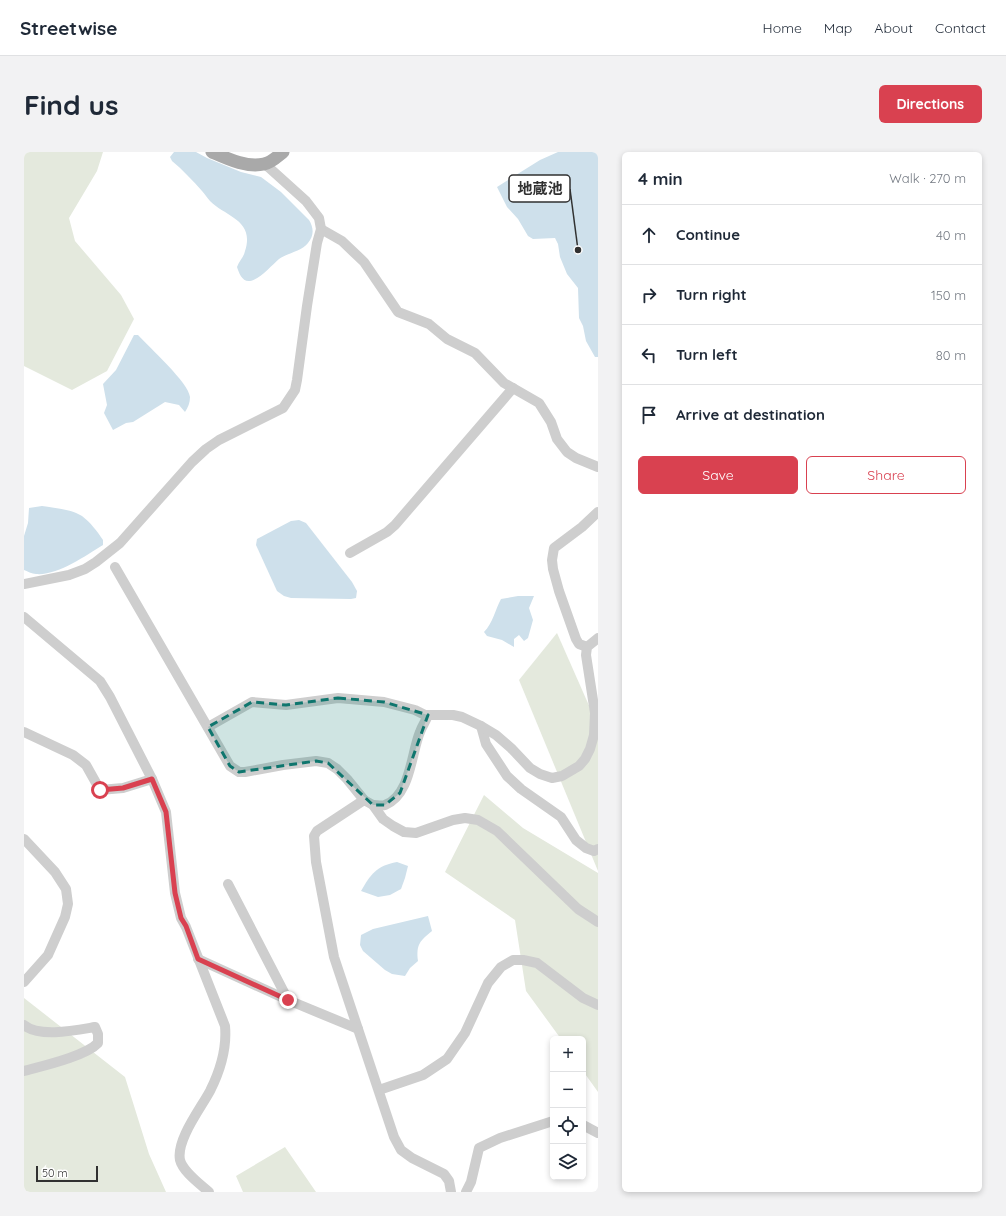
<!DOCTYPE html>
<html lang="en">
<head>
<meta charset="utf-8">
<style>
  :root { --surface:#fff; --page:#f2f2f3; --text:#1f2937; --muted:#747a83; --line:#e0e1e3; --accent:#d94150 }
  body { margin:0; font-family:Quicksand,"Noto Sans JP",sans-serif; background:var(--page); color:var(--text) }
  .controls { position:absolute; right:12px; bottom:12px; display:grid; overflow:hidden; border-radius:6px; box-shadow:0 2px 6px #0003 }
  .controls button { width:36px; height:36px; display:grid; place-items:center; padding:0; border:0; border-bottom:1px solid var(--line); background:var(--surface); color:var(--text); font:20px sans-serif }
  .scale { position:absolute; left:12px; bottom:10px; width:62px; box-sizing:border-box; padding-left:4px; border:2px solid #313131; border-top:0; font-size:11px; line-height:14px; white-space:nowrap; color:#313131; -webkit-text-stroke:3px #fff; paint-order:stroke }
  .stop { position:absolute; width:12px; height:12px; margin:-9px; border:3px solid #d94150; border-radius:50%; background:#fff }
  .stop.end { background:#d94150; border-color:#fff; box-shadow:0 1px 4px #0008 }
  .list { margin:0; padding:0; list-style:none }
  h2 { display:flex; justify-content:space-between; align-items:center; height:52px; margin:0; padding:0 16px; font-size:17px }
  h2 small { font-size:13px; font-weight:400; color:var(--muted) }
  .list li { display:grid; grid-template-columns:26px 1fr auto; gap:12px; align-items:center; box-sizing:border-box; height:60px; padding:0 16px; border-top:1px solid var(--line) }
  .list b { display:block; font-size:15px; white-space:nowrap }
  .list em { font-size:13px; font-style:normal; color:var(--muted) }
  .actions { display:flex; gap:8px; padding:12px 16px }
  .actions a { flex:1; padding:9px 0; border:1px solid var(--accent); border-radius:6px; text-align:center; font-size:14px; color:var(--accent) }
  .actions .main { background:var(--accent); color:#fff }
  .icon { flex:none; width:22px; height:22px; fill:none; stroke:currentColor; stroke-width:2; stroke-linecap:round; stroke-linejoin:round }
  .map { position:relative; flex:none; width:574px; height:1040px; overflow:hidden; border-radius:6px }
  header { display:flex; align-items:center; gap:24px; box-sizing:border-box; height:56px; padding:0 20px; background:var(--surface); border-bottom:1px solid var(--line) }
  header strong { font-size:19px }
  nav { display:flex; gap:22px; margin-inline-start:auto; font-size:14px }
  .intro { display:flex; align-items:center; justify-content:space-between; box-sizing:border-box; height:96px; padding:0 24px }
  h1 { margin:0; font-size:28px }
  .button { padding:10px 18px; border-radius:6px; background:var(--accent); color:#fff; font-size:14px; font-weight:700 }
  main { display:flex; gap:24px; padding:0 24px }
  aside { flex:1; background:var(--surface); border-radius:6px; box-shadow:0 2px 6px #0003 }
  .map>svg:first-child { display:block }
  .green { fill:#e4e9dd }
  .water { fill:#cee0eb }
  .lines { fill:none; stroke-linecap:round; stroke-linejoin:round }
  .minor { stroke:#cecece; stroke-width:10 }
  .major { stroke:#a9a9a9; stroke-width:13 }
  .route { stroke:#d94150; stroke-width:5 }
  .marked { fill:#0f766e; fill-opacity:0.2; stroke:#0f766e; stroke-width:3; stroke-dasharray:8 5; stroke-linejoin:round }
  .leader { fill:none; stroke:#313131; stroke-width:1.5 }
  .callout-dot { fill:#313131; stroke:#fff; stroke-width:1.5 }
  .callout { fill:#fff; stroke:#313131; stroke-width:1.5 }
  .callout-label { font-size:15px; text-anchor:middle; font-weight:bold; fill:#313131 }
</style>
</head>
<body>
<header>
<strong>Streetwise</strong>
<nav><a>Home</a><a>Map</a><a>About</a><a>Contact</a></nav>
</header>
<div class="intro"><h1>Find us</h1><a class="button">Directions</a></div>
<main>
<div class="map">
<svg width="574" height="1040" viewBox="0 0 574 1040">
  <rect width="100%" height="100%" fill="#fff"/>
  <g class="green">
    <polygon points="0,0 79,0 73,19 45,66 51,89 97,143 110,167 83,219 48,238 0,214"/>
    <polygon points="533,481 574,574 574,719 495,528"/>
    <polygon points="460,643 499,676 574,721 574,940 559,919 559,887 537,887 502,839 491,768 421,720"/>
    <polygon points="0,846 101,925 125,1002 142,1040 0,1040"/>
    <polygon points="261,995 292,1040 219,1040 212,1024"/>
  </g>
  <g class="water">
    <path d="M150 0H172L183 6 217 20 237 25 257 40 285 68C290 76 290 84 284 91 278 99 264 101 255 107 248 113 235 128 226 129 218 130 215 121 213 115 215 109 220 105 221 99 231 68 202 65 186 49 183 46 181 42 178 39 169 29 159 18 148 9L146 5Z"/>
    <polygon points="534,0 574,0 574,205 571,205 562,189 559,174 555,166 554,136 543,122 536,105 534,92 531,86 509,87 504,84 494,67 483,55 473,35 516,8"/>
    <path d="M110 183H114C125 195 165 231 166 245 166 251 164 255 161 260L155 253 141 250 109 270 102 271 89 278 80 261 83 253 79 232 92 218Z"/>
    <path d="M18 354C30 356 47 357 58 364 66 370 73 379 79 388V393C61 404 33 424 12 422 8 422 3 419 0 418V384L4 371 5 356Z"/>
    <polygon points="275,368 282,371 328,430 333,439 332,446 327,447 267,446 260,444 253,439 232,393 233,387 267,369"/>
    <path d="M494 444H510L505 456 509 468 504 486 500 489 495 483 490 487V495L478 488 463 484 460 480C469 471 471 458 477 447Z"/>
    <path d="M373 710 384 714 381 726 377 737 366 743 354 745 337 739C347 722 352 714 373 710Z"/>
    <path d="M404 764 408 779C396 789 392 792 394 809L386 816 381 824 368 822 361 818 339 799 336 793 337 783 349 777Z"/>
  </g>
  <g class="lines">
    <g class="minor">
      <polyline points="297,77 318,89 340,110 374,160 405,172 423,187 451,201 480,231 515,251 527,270 533,287 543,300 552,306 574,315"/>
      <polyline points="326,401 363,380 371,373 489,236"/>
      <polyline points="91,415 206,614 215,620 221,620 259,613 292,609 304,611 313,617 323,627 340,648 349,653 359,667 369,674 380,680 392,681 429,668 441,666 454,668 473,679 554,757 574,770"/>
      <polyline points="0,432 45,423 61,417 72,410 96,391 168,310 182,297 195,288 259,256 271,238 273,228 283,154 293,91 297,77 295,66 282,49 241,12"/>
      <path d="M0 465 76 529 86 545 128 627 142 660 151 741 157 766 162 775 201 874C203 896 196 919 186 939 177 956 152 988 156 1008 159 1020 176 1032 185 1040"/>
      <polyline points="563,495 555,492 552,487 535,439 529,417 528,408 530,396 558,375 574,360"/>
      <polyline points="457,574 462,592 483,624 497,637 537,665 552,688 562,696 570,699 574,697"/>
      <polyline points="184,575 228,550 262,553 314,546 360,550 391,558 401,563 429,563 438,565 457,574 472,583 487,596 506,616 516,622 528,626 538,624 555,614 561,607 566,597 570,583 571,561 562,503 563,495 574,486"/>
      <polyline points="0,580 49,603 62,613 76,638 99,636 128,627"/>
      <polyline points="340,648 293,679 290,684 292,710 310,805 370,985 377,998 388,1006 420,1022 425,1029 427,1040"/>
      <path d="M349 653C353 653 358 654 361 653 387 643 387 601 396 580 398 574 402 569 404 563"/>
      <polyline points="0,687 31,720 42,737 44,752 41,765 24,803 0,830"/>
      <polyline points="204,732 264,848"/>
      <polyline points="174,807 264,848 334,877"/>
      <path d="M0 873C15 886 53 878 71 875L74 882V891C62 904 18 914 0 919"/>
      <polyline points="355,938 399,923 423,907 441,881 464,831 477,815 489,808 499,808 513,811 559,846 574,853"/>
      <polyline points="559,973 574,981"/>
      <polyline points="442,1040 447,1030 455,996 476,986 529,969"/>
    </g>
    <path class="major" d="M188 0C204 7 223 16 240 12 247 11 254 4 259 0"/>
  </g>
  <g class="lines">
    <polyline class="route" points="76,638 99,636 128,627 142,660 151,741 157,766 162,774 174,807 264,848"/>
  </g>
  <path class="marked" d="M314 546 360 550 404 563 376 641 361 653H349L304 611 292 609 215 620 206 614 184 575 228 550 262 553Z"/>
  <path class="leader" d="M554 98L546 37"/>
  <circle class="callout-dot" cx="554" cy="98" r="4"/>
  <rect class="callout" x="485" y="23" width="61" height="27" rx="4"/>
  <g class="callout-label">
    <text x="516" y="42">地蔵池</text>
  </g>
</svg>
<div class="controls">
<button>+</button>
<button>−</button>
<button><svg class="icon" aria-label="locate" viewBox="0 0 24 24"><circle cx="12" cy="12" r="6"/><path d="M12 2v4M12 18v4M2 12h4M18 12h4"/></svg></button>
<button><svg class="icon" aria-label="layers" viewBox="0 0 24 24"><path d="M12 4l9 5-9 5-9-5zM3 14l9 5 9-5"/></svg></button>
</div>
<div class="scale">50 m</div>
<div class="stop" style="left:76px;top:638px"></div>
<div class="stop end" style="left:264px;top:848px"></div>
</div>
<aside>
<h2>4 min<small>Walk · 270 m</small></h2>
<ul class="list">
<li><svg class="icon" aria-label="ahead" viewBox="0 0 24 24"><path d="M12 20V5M6 11l6-6 6 6"/></svg><div><b>Continue</b></div><em>40 m</em></li>
<li><svg class="icon" aria-label="right" viewBox="0 0 24 24"><path d="M7 20v-9h11M14 6l5 5-5 5"/></svg><div><b>Turn right</b></div><em>150 m</em></li>
<li><svg class="icon" aria-label="left" viewBox="0 0 24 24"><path d="M17 20v-9H6M10 6l-5 5 5 5"/></svg><div><b>Turn left</b></div><em>80 m</em></li>
<li><svg class="icon" aria-label="arrive" viewBox="0 0 24 24"><path d="M6 21V4h12l-3 4 3 4H6"/></svg><div><b>Arrive at destination</b></div></li>
</ul>
<div class="actions"><a class="main">Save</a><a>Share</a></div>
</aside>
</main>
</body>
</html>
